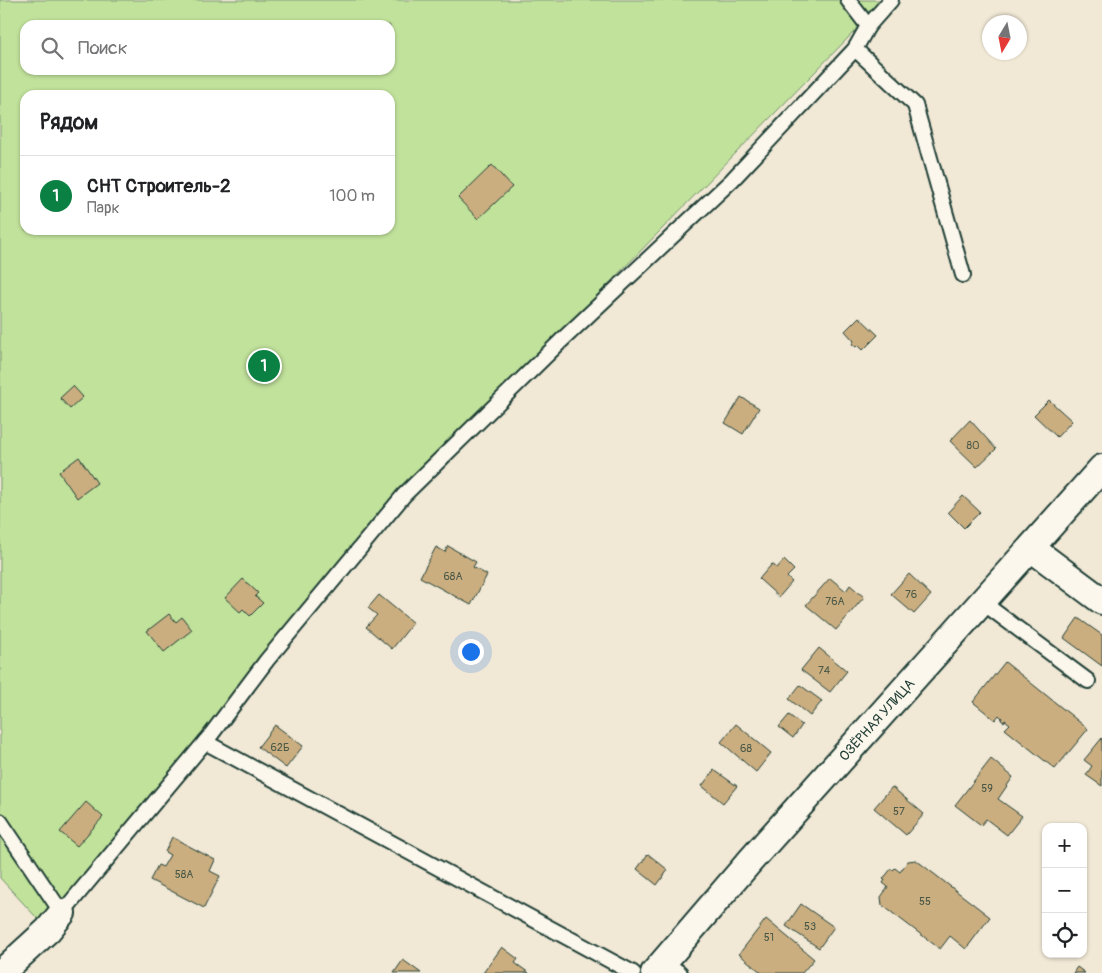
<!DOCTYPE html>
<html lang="ru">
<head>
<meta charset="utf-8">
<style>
  :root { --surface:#fff; --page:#f6f6f6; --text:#202124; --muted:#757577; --line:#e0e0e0; --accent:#0b8043 }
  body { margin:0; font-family:Pangolin,sans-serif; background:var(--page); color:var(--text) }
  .controls { position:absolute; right:15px; bottom:15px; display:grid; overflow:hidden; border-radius:10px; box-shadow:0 1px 4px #0004 }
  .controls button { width:45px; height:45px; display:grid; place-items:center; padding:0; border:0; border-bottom:1px solid var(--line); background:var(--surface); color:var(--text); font:25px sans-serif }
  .compass { position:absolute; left:982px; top:15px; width:45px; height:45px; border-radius:50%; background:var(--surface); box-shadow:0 1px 4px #0004; rotate:190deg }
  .you { position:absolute; left:470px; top:651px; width:18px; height:18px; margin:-12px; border:4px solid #fff; border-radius:50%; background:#1a73e8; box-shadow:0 0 0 8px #1a73e833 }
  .badge { display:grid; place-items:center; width:32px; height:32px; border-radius:50%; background:var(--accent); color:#fff; font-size:16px; font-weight:700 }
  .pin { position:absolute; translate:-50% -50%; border:2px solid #fff; box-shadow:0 1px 5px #0006 }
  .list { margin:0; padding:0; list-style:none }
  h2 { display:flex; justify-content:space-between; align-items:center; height:65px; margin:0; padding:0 20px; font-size:21px }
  h2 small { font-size:16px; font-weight:400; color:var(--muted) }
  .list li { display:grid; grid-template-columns:32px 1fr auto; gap:15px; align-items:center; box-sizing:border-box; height:80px; padding:0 20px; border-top:1px solid var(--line) }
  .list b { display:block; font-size:19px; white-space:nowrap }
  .list p { margin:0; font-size:16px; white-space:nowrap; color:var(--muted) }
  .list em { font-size:16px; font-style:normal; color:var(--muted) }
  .icon { flex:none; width:28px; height:28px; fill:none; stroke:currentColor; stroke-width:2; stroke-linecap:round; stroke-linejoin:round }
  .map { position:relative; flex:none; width:1102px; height:973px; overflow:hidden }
  .search { position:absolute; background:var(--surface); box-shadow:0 1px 4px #0004; left:20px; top:20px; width:375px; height:55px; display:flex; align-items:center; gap:12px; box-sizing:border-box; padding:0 18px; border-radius:15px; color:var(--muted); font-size:19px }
  .panel { position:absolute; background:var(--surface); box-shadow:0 1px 4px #0004; left:20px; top:90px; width:375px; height:145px; border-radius:15px }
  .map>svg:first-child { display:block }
  .green { fill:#c1e29b; stroke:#709068; fill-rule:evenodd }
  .building { fill:#cbae80; stroke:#1f3d34 }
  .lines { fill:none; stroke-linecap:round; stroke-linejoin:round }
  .lane-casing { stroke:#1f3d34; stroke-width:18 }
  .street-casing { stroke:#1f3d34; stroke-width:30 }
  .lane { stroke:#fbf7ec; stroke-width:14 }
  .street { stroke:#fbf7ec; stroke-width:26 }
  .labels { text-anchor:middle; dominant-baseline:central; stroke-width:4.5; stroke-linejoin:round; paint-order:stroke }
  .number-label { font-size:11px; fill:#4a5947 }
  .street-label { font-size:14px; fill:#1f3d34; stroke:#fbf7ec }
</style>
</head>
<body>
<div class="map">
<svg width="1102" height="973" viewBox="0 0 1102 973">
  <rect width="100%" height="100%" fill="#f1e8d6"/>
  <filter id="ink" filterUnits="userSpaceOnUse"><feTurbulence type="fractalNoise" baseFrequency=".02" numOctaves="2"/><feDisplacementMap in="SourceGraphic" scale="10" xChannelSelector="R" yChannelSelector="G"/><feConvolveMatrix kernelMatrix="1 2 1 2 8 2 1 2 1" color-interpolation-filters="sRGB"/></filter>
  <g filter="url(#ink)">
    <path class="green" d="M0 0H885L396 502 48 930 0 878ZM25 25H390V70H25ZM25 95H390V230H25Z"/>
    <g class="building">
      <polygon points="492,165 512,187 478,219 458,198"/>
      <polygon points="859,317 878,335 863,350 858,345 856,347 852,344 854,341 845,331"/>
      <polygon points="73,386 83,397 70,409 60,398"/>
      <polygon points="741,397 759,408 743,434 725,423"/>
      <polygon points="1049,400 1072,421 1057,437 1034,415"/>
      <polygon points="970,420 996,449 977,467 950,441"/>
      <polygon points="79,457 97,483 77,498 59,472"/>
      <polygon points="963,496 980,512 964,528 948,512"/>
      <polygon points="448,546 476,562 473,567 487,575 471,605 420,577 436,547 445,552"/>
      <polygon points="784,560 794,570 787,577 792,582 779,597 759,579 772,564 777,568"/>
      <polygon points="909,574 931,595 914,614 891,594"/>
      <polygon points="830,578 846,591 850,585 864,597 836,630 806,605"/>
      <polygon points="243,579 258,593 255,596 263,603 250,616 243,609 240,612 225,598"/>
      <polygon points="379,595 413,623 392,649 366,627 377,615 368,608"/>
      <polygon points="169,614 176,622 182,617 192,630 164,652 147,631"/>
      <polygon points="1078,618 1102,635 1102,666 1064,638"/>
      <polygon points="819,648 847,671 830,692 801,670"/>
      <polygon points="1005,662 1088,729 1055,769 1005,729 1010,724 1005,720 1004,722 1001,720 1002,718 999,715 995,720 973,702"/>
      <polygon points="800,685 822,701 810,716 789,699"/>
      <polygon points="789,715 802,725 793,738 779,727"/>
      <polygon points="736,724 771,753 756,772 721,742"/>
      <polygon points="275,725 303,746 286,768 258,747"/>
      <polygon points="1102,738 1102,786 1086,775 1092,766 1084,760"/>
      <polygon points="991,759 1013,777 998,799 1022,816 1007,835 986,819 981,825 955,805"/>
      <polygon points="714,770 737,786 723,803 702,786"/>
      <polygon points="892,787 924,814 906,835 874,808"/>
      <polygon points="86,802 103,817 77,846 60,832"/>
      <polygon points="172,837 215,860 210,871 220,876 204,908 150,880 158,865 163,867 170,855 165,852"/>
      <polygon points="648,854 668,870 657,885 637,869"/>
      <polygon points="916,860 990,917 966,949 950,936 940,949 882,905 881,897 888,887 883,883 885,880 883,879 891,869 893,870 895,868 900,872 908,861"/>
      <polygon points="801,904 834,927 819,948 786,926"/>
      <polygon points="766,919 814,959 802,973 762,973 739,954"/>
      <polygon points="502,947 518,959 515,963 529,973 483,973"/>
      <polygon points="403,960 421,973 394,973"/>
      <polygon points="1077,967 1085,973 1073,973"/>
    </g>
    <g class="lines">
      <g class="lane-casing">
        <g id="lane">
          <polyline points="868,26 891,0"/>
          <polyline points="855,49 915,105 963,275"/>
          <polyline points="982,602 1088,681"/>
          <polyline points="205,742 633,973"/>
          <polyline points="0,821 62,913 210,736 267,660 404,495 562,340 732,180 855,49 868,26 848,0"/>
          <polyline points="664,962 680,973"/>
        </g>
      </g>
      <g class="street-casing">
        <g id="street">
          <polyline points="1031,548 1102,601"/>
          <polyline points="1,973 48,930 62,913"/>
          <polyline points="654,973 751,860 1102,468"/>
        </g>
      </g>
      <use href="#lane" class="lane"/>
      <use href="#street" class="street"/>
    </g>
  </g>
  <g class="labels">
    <g class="number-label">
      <text x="973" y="445">80</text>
      <text x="453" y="576">68А</text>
      <text x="911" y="594">76</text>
      <text x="835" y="601">76А</text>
      <text x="824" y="670">74</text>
      <text x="280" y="747">62Б</text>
      <text x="746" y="748">68</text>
      <text x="987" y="788">59</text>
      <text x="899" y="811">57</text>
      <text x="184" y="874">58А</text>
      <text x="925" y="901">55</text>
      <text x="810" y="926">53</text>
      <text x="769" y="937">51</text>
    </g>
    <g class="street-label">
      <text transform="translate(877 720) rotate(-48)">ОЗЁРНАЯ УЛИЦА</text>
    </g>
  </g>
</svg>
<div class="controls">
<button>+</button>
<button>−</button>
<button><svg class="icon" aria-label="locate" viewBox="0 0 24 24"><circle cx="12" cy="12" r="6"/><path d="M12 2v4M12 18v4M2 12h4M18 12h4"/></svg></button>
</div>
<svg class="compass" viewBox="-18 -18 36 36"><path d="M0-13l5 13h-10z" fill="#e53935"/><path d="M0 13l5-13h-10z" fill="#757577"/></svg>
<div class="you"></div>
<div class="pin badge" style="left:264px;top:366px">1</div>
<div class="search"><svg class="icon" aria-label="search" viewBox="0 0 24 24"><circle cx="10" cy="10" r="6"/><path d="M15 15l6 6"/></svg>Поиск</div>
<section class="panel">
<h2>Рядом<small></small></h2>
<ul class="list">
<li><span class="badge">1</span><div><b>СНТ Строитель-2</b><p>Парк</p></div><em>100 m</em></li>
</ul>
</section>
</div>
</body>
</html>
